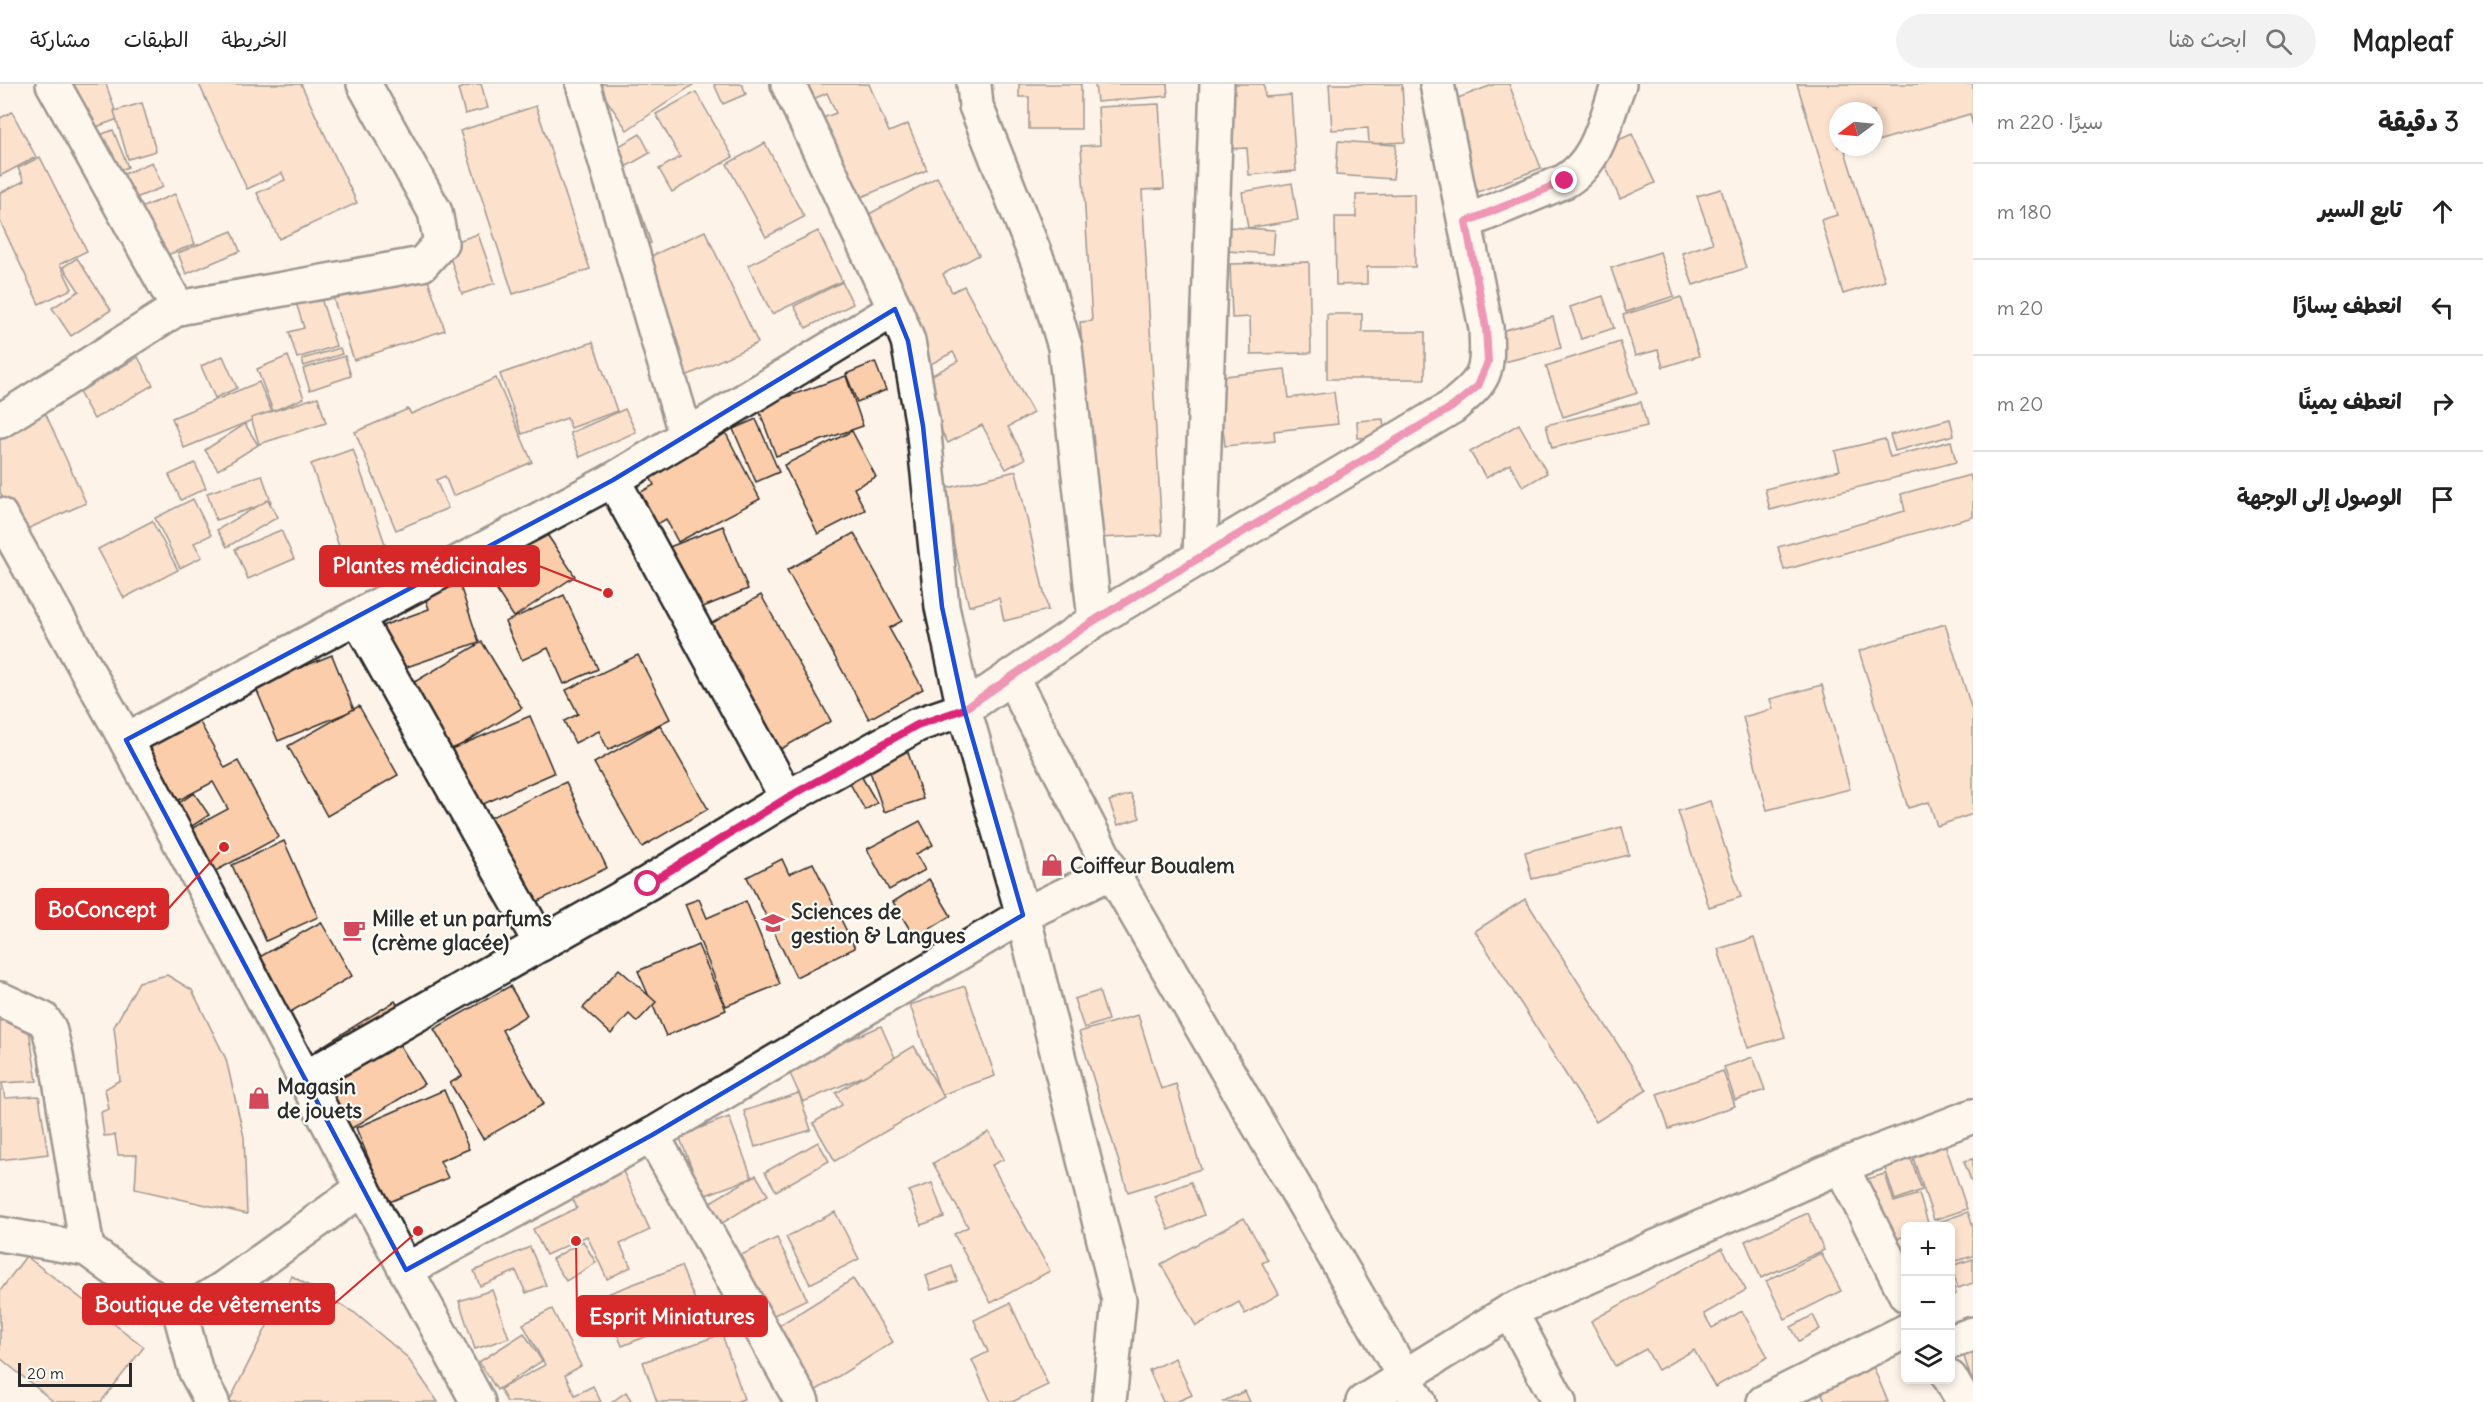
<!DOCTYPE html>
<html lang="ar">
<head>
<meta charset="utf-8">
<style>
  :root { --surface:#fff; --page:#f2f2f2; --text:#222; --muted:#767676; --line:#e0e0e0 }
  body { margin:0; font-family:Delius,"Playpen Sans Arabic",sans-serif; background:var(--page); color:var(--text); direction:rtl }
  .controls { position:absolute; right:18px; bottom:18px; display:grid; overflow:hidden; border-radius:9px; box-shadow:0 3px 9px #0003 }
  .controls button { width:54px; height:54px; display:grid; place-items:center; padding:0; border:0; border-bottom:2px solid var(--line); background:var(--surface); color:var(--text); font:30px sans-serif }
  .compass { position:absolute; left:1829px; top:18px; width:54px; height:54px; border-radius:50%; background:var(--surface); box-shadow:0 3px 9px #0003; rotate:254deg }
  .scale { position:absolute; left:18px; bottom:15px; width:114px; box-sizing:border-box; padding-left:6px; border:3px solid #2b2b2b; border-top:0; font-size:16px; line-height:21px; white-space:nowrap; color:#2b2b2b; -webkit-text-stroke:4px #fdfcf7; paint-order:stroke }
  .stop { position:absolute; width:18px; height:18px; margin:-14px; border:4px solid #db2777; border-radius:50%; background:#fff }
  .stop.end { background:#db2777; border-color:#fff; box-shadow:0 2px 6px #0008 }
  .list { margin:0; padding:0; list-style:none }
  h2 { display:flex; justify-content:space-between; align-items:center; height:78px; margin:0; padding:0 24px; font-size:26px }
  h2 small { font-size:20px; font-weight:400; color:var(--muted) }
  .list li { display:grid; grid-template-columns:39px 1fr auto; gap:18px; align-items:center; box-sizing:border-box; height:96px; padding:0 24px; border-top:2px solid var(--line) }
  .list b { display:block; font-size:22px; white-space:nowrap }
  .list em { font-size:20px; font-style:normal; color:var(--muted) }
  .icon { flex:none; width:33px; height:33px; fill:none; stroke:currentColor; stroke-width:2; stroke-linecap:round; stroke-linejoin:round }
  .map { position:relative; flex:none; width:1973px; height:1318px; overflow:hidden; direction:ltr }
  header { display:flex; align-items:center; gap:36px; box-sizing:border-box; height:84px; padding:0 30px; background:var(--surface); border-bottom:2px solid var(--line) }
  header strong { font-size:28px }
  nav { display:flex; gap:33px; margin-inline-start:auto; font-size:21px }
  .search { width:420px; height:54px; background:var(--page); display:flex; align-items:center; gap:15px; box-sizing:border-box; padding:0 21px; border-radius:33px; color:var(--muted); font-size:22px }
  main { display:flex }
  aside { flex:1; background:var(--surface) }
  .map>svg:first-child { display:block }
  .building { fill:#fbcdaa; stroke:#2b2b2b; stroke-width:1.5 }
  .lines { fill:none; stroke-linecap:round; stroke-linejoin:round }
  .minor-casing { stroke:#2b2b2b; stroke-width:38 }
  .secondary-casing { stroke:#2b2b2b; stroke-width:38 }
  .minor { stroke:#fdfcf7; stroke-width:33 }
  .secondary { stroke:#fdfcf7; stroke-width:33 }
  .route { stroke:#db2777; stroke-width:8 }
  .marked { fill:none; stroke:#1d4ed8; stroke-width:4.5; stroke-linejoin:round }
  .labels { text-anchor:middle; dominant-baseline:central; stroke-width:4.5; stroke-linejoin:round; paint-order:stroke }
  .poi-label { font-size:21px; font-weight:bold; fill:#2b2b2b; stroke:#fdfcf7; text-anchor:start }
  .leader { fill:none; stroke:#d62828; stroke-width:2 }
  .callout-dot { fill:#d62828; stroke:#fdfcf7; stroke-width:2 }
  .callout { fill:#d62828; stroke:#d62828; stroke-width:2 }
  .callout-label { font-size:22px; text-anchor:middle; font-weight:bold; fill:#fff }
</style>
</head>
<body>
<header>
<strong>Mapleaf</strong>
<div class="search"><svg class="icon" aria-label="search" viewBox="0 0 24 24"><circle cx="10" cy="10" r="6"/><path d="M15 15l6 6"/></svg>ابحث هنا</div>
<nav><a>الخريطة</a><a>الطبقات</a><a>مشاركة</a></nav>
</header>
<main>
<aside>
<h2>3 دقيقة<small>سيرًا · 220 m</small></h2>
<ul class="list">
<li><svg class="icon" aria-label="ahead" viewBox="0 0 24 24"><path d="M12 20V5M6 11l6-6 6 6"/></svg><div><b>تابع السير</b></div><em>180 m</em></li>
<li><svg class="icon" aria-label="left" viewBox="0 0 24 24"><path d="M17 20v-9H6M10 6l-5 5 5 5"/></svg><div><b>انعطف يسارًا</b></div><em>20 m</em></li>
<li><svg class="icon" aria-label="right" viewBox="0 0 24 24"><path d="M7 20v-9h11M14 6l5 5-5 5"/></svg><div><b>انعطف يمينًا</b></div><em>20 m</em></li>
<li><svg class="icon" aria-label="arrive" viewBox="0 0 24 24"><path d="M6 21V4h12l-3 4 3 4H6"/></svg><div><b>الوصول إلى الوجهة</b></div></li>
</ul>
</aside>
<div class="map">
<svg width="1973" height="1318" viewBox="0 0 1973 1318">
  <rect width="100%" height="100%" fill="#fdf3e8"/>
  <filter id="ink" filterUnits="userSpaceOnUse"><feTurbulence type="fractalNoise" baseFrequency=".0167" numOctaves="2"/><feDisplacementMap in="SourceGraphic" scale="12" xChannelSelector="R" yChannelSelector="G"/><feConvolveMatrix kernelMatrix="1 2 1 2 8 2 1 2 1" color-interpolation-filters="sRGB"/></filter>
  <g filter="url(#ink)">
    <g class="building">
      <polygon points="46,0 106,0 118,35 66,54"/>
      <polygon points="199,0 301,0 357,119 279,155 257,109 285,96 282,89 247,105"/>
      <polygon points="475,0 481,0 488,24 465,30 458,5"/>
      <polygon points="596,0 694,0 627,46"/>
      <polygon points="714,0 742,0 746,10 723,20"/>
      <polygon points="794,0 869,0 889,48 908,40 927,86 854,116 820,35 836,29 827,9 802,20"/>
      <polygon points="1019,0 1081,0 1081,45 1029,45 1029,13 1019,13"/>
      <polygon points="1095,0 1167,0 1168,12 1097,18"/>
      <polygon points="1222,0 1264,0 1265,13 1291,11 1296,87 1249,91 1247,64 1226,65"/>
      <polygon points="1329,0 1402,0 1405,58 1369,60 1368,44 1332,46"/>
      <polygon points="1495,0 1509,0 1541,84 1478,108 1459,57 1437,22"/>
      <polygon points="1797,0 1973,0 1973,42 1970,30 1874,58 1874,27 1838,27 1838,63 1858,63 1845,67 1885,197 1843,210 1821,136 1837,131"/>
      <polygon points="696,8 733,73 672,108 659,85 680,73 656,30"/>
      <polygon points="142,19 156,67 128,75 114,27"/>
      <polygon points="1159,20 1164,105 1142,106 1162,451 1098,454 1080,238 1092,237 1081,62 1100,61 1098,23"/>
      <polygon points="536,22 590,185 513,210 460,47"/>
      <polygon points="12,28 36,73 0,92 0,34"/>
      <polygon points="113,46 128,83 91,98 76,60"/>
      <polygon points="640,50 650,69 622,85 612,66"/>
      <polygon points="1632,50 1655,99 1620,115 1598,65"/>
      <polygon points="1338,57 1396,61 1393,95 1336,91"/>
      <polygon points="765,59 804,133 766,153 727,80"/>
      <polygon points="40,73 87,167 60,180 72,205 39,220 0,137 0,109 24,97 18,84"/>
      <polygon points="152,78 163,103 111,124 101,100"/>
      <polygon points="937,93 979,171 943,190 952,208 964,202 1033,329 1008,343 1025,375 1006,385 982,341 948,359 916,300 958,277 953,268 929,281 900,226 860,135"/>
      <polygon points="1292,99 1298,136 1248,144 1242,108"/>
      <polygon points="1721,105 1746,184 1693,201 1682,169 1713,159 1697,112"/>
      <polygon points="175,110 195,160 142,181 123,131"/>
      <polygon points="1414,110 1415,183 1367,183 1367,200 1336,201 1335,133 1356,133 1356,111"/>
      <polygon points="638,120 651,159 632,165 619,126"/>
      <polygon points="1228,143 1275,146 1273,170 1227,167"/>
      <polygon points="232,147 240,167 186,190 178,169"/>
      <polygon points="705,147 758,259 671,299 634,180"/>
      <polygon points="818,147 842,197 772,230 748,181"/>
      <polygon points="478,150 495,199 462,210 446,161"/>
      <polygon points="1660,168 1674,212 1626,228 1611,184"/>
      <polygon points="77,174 111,226 71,252 52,224 79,207 63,183"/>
      <polygon points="1309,178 1311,269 1251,270 1250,233 1232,234 1230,180"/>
      <polygon points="423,181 445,246 354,276 332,211"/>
      <polygon points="316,198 336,262 297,274 289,248 304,244 292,206"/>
      <polygon points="842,198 853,220 806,244 794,222"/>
      <polygon points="1603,212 1614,244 1581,255 1570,223"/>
      <polygon points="1681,213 1699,272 1663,283 1658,266 1635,272 1623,231"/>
      <polygon points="1327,230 1362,230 1362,248 1425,248 1425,295 1327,295"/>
      <polygon points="1553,233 1561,264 1504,278 1497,248"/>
      <polygon points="593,258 617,327 571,344 567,334 522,350 500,290"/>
      <polygon points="1620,258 1637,309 1563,333 1546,282"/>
      <polygon points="340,264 342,270 304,282 302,275"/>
      <polygon points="223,272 237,304 215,314 201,282"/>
      <polygon points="288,272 304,314 273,327 257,285"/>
      <polygon points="345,272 351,292 310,306 303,285"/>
      <polygon points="138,273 153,301 94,335 79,308"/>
      <polygon points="875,278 886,306 857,318 846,290"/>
      <polygon points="1285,285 1289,314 1334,308 1338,340 1274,347 1275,357 1225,362 1217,293"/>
      <polygon points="846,292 863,342 776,372 758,323"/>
      <polygon points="496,294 532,378 453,412 445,392 436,396 448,424 396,446 355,348 408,325 411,330"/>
      <polygon points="259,298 272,328 184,364 172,334"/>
      <polygon points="318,313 326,339 259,360 251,334"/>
      <polygon points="1641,318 1647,342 1552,364 1546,341"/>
      <polygon points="43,324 86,419 18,449 0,408 0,343"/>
      <polygon points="625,325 636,348 580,373 570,349"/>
      <polygon points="756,335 779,388 756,398 733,345"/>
      <polygon points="1383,335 1385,352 1358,354 1357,337"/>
      <polygon points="1950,335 1954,351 1895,367 1890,351"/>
      <polygon points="245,340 258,361 218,386 205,366"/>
      <polygon points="1519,340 1547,389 1523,403 1510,380 1486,394 1470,368"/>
      <polygon points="722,342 760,415 678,458 666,435 647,446 630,414 654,401 645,383"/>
      <polygon points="852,347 876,393 854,404 865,426 818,450 784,381"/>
      <polygon points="1885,355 1890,373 1951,357 1956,378 1770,426 1765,405 1840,386 1835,367"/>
      <polygon points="353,365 387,466 345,480 311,380"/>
      <polygon points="195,379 206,404 181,416 169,391"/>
      <polygon points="1016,387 1048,526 1004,537 999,514 969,522 940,406"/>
      <polygon points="262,391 271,418 216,436 207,409"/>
      <polygon points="1970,391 1973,402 1973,433 1784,486 1778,463 1905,427 1901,410"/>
      <polygon points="193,415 211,451 194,459 202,473 180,484 155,434"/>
      <polygon points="268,416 278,433 227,463 217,446"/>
      <polygon points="152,437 178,486 124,514 98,465"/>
      <polygon points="540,440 575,492 514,533 480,481"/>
      <polygon points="723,442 748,505 673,535 649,471"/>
      <polygon points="281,446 294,475 248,495 235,465"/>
      <polygon points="854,449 902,537 889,544 923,605 869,635 787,486"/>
      <polygon points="455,487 479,558 398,586 382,542 429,525 420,500"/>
      <polygon points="564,511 598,585 564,600 548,564 522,576 505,538"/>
      <polygon points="761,511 831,637 763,675 693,550"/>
      <polygon points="1945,540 1973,629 1973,730 1937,742 1929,718 1908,724 1859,567"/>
      <polygon points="482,558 522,624 451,667 411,600"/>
      <polygon points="332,571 354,626 278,657 255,602"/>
      <polygon points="638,571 670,635 608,666 599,647 575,659 564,637 578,630 566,606"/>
      <polygon points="1822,601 1850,705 1767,726 1743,633 1773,625 1770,615"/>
      <polygon points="359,622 398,691 327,732 288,662"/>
      <polygon points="530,632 554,689 474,724 449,666"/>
      <polygon points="197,633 225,684 238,677 279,753 208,791 185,748 228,725 213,698 164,724 133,667"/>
      <polygon points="660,641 708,725 642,763 594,679"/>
      <polygon points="906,662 923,715 884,728 866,676"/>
      <polygon points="860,690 877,719 865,726 848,696"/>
      <polygon points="566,698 607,784 536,818 523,790 513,795 485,736"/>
      <polygon points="194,709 209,731 183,748 169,726"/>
      <polygon points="1131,710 1140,734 1118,741 1109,717"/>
      <polygon points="1710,717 1741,813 1709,823 1678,727"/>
      <polygon points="920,737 933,761 916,770 925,786 889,806 867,765"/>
      <polygon points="1622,743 1629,771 1532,795 1525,768"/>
      <polygon points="284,757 318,833 266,857 232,781"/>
      <polygon points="782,775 789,790 813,779 855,864 796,893 747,793"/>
      <polygon points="929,795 951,832 915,854 893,818"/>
      <polygon points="699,815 707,834 746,817 780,900 726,922 685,820"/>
      <polygon points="1525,815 1647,1006 1596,1038 1475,847"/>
      <polygon points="321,838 352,892 287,930 256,875"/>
      <polygon points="1754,854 1785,953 1748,964 1718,865"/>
      <polygon points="698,861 726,926 666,952 638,887"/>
      <polygon points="619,885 656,918 637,938 629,930 611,950 583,924"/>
      <polygon points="167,891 192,906 226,975 244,1053 247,1130 135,1105 137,1071 118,1071 115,1051 104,1052 101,1028 109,1025 105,1005 120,996 114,943 139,898"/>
      <polygon points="510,902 527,931 502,946 544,1020 483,1055 450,999 462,992 434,945"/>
      <polygon points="965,902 995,992 941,1011 910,921"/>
      <polygon points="1099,907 1108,936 1084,944 1074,915"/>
      <polygon points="395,917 412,945 396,955 424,1000 349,1046 305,973"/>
      <polygon points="1138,931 1161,1005 1176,1000 1201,1085 1128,1108 1079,948"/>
      <polygon points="27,934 37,997 2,999 5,1014 39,1012 48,1070 0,1076 0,937"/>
      <polygon points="881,942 897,978 803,1018 787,983"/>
      <polygon points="914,962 944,1013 835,1077 813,1039 842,1021 836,1009"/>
      <polygon points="1753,973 1765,1006 1735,1016 1724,983"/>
      <polygon points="1723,987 1735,1022 1669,1045 1657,1010"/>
      <polygon points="444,1006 469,1065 440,1077 448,1094 387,1119 356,1044"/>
      <polygon points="799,1009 811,1046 755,1063 744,1027"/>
      <polygon points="729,1033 752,1094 703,1112 679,1052"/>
      <polygon points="989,1048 1004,1075 992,1081 1050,1187 991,1219 954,1150 968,1143 933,1079"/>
      <polygon points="1944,1057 1967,1125 1934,1136 1911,1068"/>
      <polygon points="818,1058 829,1077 776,1107 765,1088"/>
      <polygon points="1910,1072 1922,1106 1895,1116 1884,1081"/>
      <polygon points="1973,1075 1973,1102 1964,1077"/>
      <polygon points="622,1085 650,1146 620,1160 631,1183 607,1195 587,1152 546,1171 533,1145 577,1124 570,1109"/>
      <polygon points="1885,1090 1894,1118 1919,1110 1929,1142 1906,1142 1906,1152 1886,1158 1867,1095"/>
      <polygon points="756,1091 768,1111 719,1141 707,1120"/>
      <polygon points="1191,1098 1204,1131 1169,1146 1154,1112"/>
      <polygon points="932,1099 944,1133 921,1141 909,1107"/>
      <polygon points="835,1128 859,1175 810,1200 786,1153"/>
      <polygon points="1968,1128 1973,1143 1973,1172 1950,1179 1950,1142 1937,1142 1936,1139"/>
      <polygon points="1808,1129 1824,1166 1761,1194 1745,1157"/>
      <polygon points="1244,1134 1268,1176 1262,1179 1279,1210 1245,1230 1239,1218 1196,1242 1161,1180"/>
      <polygon points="777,1154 807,1215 766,1235 737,1173"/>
      <polygon points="583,1157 596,1179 566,1197 552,1175"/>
      <polygon points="530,1163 546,1201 526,1209 516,1187 480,1202 474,1187"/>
      <polygon points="1722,1164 1746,1206 1704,1230 1712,1244 1742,1227 1768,1273 1715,1303 1694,1266 1658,1286 1646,1265 1615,1282 1591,1237"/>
      <polygon points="1821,1169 1841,1207 1785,1235 1766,1197"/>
      <polygon points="26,1172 144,1263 101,1318 54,1318 0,1274 0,1207"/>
      <polygon points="1973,1175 1973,1199 1958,1204 1951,1182"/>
      <polygon points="681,1182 701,1231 622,1262 602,1212"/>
      <polygon points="952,1182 957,1197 931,1206 926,1192"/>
      <polygon points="1950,1190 1956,1210 1950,1212"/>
      <polygon points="292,1192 355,1229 407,1273 438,1318 229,1318"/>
      <polygon points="853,1195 893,1258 815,1307 775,1244"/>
      <polygon points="492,1206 509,1254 475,1265 459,1217"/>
      <polygon points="1010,1219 1048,1301 1012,1318 991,1318 972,1276 988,1268 974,1236"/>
      <polygon points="552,1225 581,1282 565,1291 575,1311 593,1302 601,1318 507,1318 500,1305 545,1281 523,1240"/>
      <polygon points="1813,1231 1820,1245 1799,1257 1791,1243"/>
      <polygon points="524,1249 542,1277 497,1306 479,1278"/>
      <polygon points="722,1250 744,1315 735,1318 657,1318 643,1278"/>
      <polygon points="1973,1260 1973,1301 1961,1263"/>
      <polygon points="1175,1274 1192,1311 1176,1318 1163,1318 1149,1286"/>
      <polygon points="1870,1275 1888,1318 1823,1318 1825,1317 1817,1297"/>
      <polygon points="1245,1307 1250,1318 1222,1318"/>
      <polygon points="626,1308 632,1318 612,1318"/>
    </g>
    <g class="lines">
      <g class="minor-casing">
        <g id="minor">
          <polyline points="53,0 178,224"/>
          <polyline points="974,0 976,22 1044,193 1065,263 1095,536"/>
          <path d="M1466 138 1565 97C1600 76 1605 34 1619 0"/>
          <polyline points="895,225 908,257 923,342 942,523 964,625 1023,831 1119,1216 1109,1318"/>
          <polyline points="0,337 178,224 422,180 441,159 435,128 364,0"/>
          <polyline points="686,352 895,225 788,0"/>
          <polyline points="613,396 787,714"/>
          <polyline points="1200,472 1217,0"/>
          <polyline points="357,533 541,860"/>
          <polyline points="1011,592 1112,788 1419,1318"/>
          <polyline points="126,656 613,396 686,352 583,0"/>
          <polyline points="0,915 43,935 49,944 56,971 87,1165"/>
          <path d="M305 994 648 799 787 714 917 641 964 625 1095 536 1452 323C1487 294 1488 290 1486 244L1437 0"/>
          <polyline points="652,1051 802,1318"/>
          <polyline points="1841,1082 1906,1211"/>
          <polyline points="0,1150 87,1165 162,1220 195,1222 224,1204 363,1104"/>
          <polyline points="406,1186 652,1051 1023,831 1112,788"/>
          <polyline points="178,1221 196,1288 212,1318"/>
          <polyline points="1510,1227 1559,1318"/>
          <polyline points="1950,1258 1973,1250"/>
          <polyline points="1950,1294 1964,1318"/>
          <polyline points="1363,1318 1510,1227 1841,1082 1973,1032"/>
          <polyline points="1764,1318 1906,1247"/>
        </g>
      </g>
      <g class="secondary-casing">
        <polyline id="secondary" points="0,431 126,656 406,1186 478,1318"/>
      </g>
      <use href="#minor" class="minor"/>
      <use href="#secondary" class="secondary"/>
    </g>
  </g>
  <g class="lines" filter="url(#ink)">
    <polyline class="route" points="648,800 787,714 917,641 964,625 1095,536 1452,323 1478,302 1488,278 1486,244 1466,138 1565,97"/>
  </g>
  <path d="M0 0H1973V1318H0ZM895 225 908 257 923 342 942 523 964 625 1023 831 652 1051 406 1186 126 656 613 396Z" fill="#fdf3e8" fill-opacity=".55" fill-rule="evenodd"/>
  <path class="marked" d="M895 225 908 257 923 342 942 523 964 625 1023 831 652 1051 406 1186 126 656 613 396Z"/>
  <defs>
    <g id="shop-bare" transform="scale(1.8)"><path d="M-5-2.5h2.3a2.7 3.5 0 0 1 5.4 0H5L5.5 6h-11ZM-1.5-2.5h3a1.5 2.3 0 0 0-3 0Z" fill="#d1495b" stroke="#fdfcf7" stroke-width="2.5" paint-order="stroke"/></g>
    <g id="school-bare" transform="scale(1.8)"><path d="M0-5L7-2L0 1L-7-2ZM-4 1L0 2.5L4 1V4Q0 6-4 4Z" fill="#d1495b" stroke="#fdfcf7" stroke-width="2.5" paint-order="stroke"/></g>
    <g id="cafe-bare" transform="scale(1.8)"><path d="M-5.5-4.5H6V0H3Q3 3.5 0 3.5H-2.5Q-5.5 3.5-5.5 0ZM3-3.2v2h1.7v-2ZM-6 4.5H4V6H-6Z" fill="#d1495b" stroke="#fdfcf7" stroke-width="2.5" paint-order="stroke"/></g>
  </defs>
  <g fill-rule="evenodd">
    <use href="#shop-bare" x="1052" y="781"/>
    <use href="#school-bare" x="773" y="839"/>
    <use href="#cafe-bare" x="354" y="846"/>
    <use href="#shop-bare" x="259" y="1014"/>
  </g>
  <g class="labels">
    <g class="poi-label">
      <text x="1070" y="781">Coiffeur Boualem</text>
      <text x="791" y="827">Sciences de<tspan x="791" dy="24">gestion &amp; Langues</tspan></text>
      <text x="372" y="834">Mille et un parfums<tspan x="372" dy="24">(crème glacée)</tspan></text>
      <text x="277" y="1002">Magasin<tspan x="277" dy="24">de jouets</tspan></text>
    </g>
  </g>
  <path class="leader" d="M608 509L539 482M224 763L168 825M418 1147L334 1220M576 1157L577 1232"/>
  <g class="callout-dot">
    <circle cx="608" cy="509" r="6"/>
    <circle cx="224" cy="763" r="6"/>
    <circle cx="418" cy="1147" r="6"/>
    <circle cx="576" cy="1157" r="6"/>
  </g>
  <g class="callout">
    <rect x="320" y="462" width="219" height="40" rx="6"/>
    <rect x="36" y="805" width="132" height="40" rx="6"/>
    <rect x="83" y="1200" width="251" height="40" rx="6"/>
    <rect x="577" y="1212" width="190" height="40" rx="6"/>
  </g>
  <g class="callout-label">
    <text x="430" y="489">Plantes médicinales</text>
    <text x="102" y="833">BoConcept</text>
    <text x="208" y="1228">Boutique de vêtements</text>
    <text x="672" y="1240">Esprit Miniatures</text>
  </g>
</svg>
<div class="controls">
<button>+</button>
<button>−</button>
<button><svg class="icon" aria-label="layers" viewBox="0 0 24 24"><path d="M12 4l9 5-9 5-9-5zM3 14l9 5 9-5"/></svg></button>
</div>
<svg class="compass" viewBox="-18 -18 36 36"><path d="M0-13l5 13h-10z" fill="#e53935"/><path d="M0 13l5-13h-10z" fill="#767676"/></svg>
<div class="scale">20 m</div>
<div class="stop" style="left:648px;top:800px"></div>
<div class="stop end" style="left:1565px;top:97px"></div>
</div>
</main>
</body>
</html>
